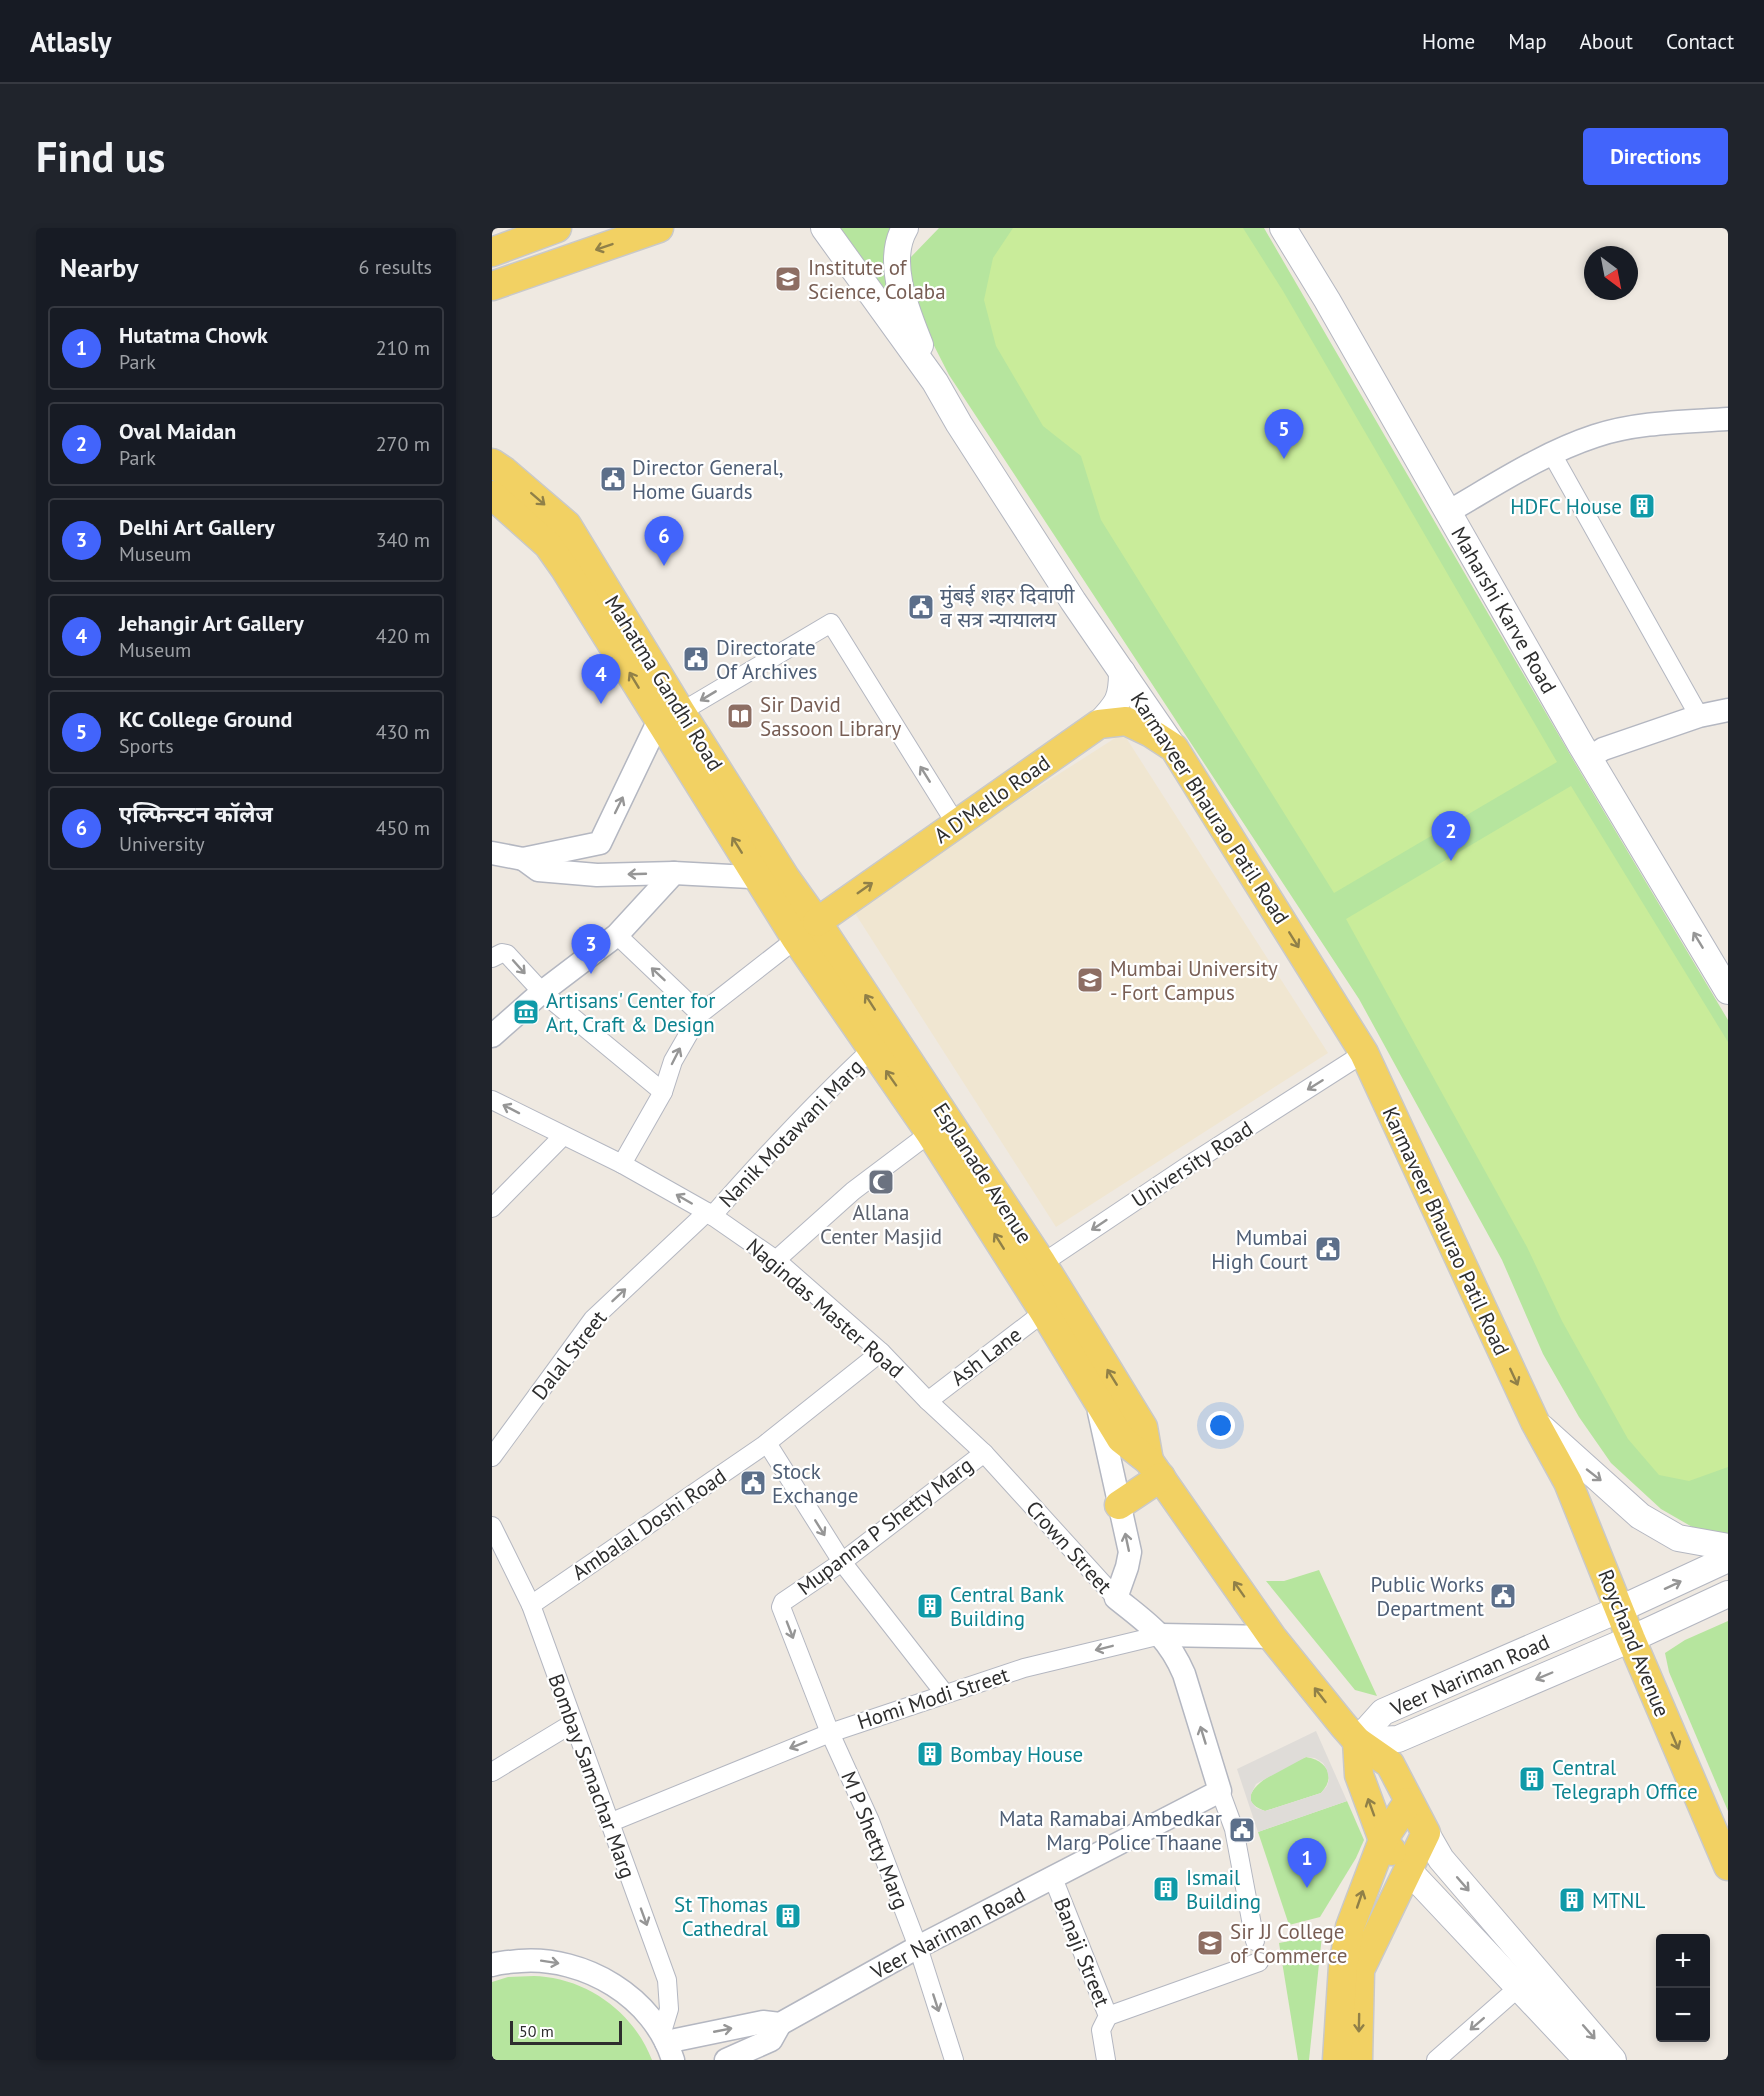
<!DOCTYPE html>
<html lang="en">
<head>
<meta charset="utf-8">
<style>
  :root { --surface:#171b24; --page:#20242c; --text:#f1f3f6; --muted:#9ea1a6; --line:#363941; --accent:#4264fb }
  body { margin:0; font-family:"PT Sans","Noto Sans Devanagari",sans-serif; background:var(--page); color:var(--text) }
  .controls { position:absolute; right:18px; bottom:18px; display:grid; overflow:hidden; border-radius:6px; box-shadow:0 3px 9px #0003 }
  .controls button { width:54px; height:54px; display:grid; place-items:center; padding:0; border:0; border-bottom:2px solid var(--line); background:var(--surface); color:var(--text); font:30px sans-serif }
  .compass { position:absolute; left:1092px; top:18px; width:54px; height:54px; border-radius:50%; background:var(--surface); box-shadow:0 3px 9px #0003; rotate:148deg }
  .scale { position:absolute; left:18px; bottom:15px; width:112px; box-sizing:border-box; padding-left:6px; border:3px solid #2e2e2e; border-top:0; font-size:16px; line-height:21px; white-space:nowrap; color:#2e2e2e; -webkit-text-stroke:4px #fff; paint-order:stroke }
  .you { position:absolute; left:729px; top:1198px; width:21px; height:21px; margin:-15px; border:4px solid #fff; border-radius:50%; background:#1a73e8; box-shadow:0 0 0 9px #1a73e833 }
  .badge { display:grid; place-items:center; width:39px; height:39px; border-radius:50%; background:var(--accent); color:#fff; font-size:20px; font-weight:700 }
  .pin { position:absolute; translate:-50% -50px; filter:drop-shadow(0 2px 3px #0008) }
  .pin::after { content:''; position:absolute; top:32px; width:21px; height:18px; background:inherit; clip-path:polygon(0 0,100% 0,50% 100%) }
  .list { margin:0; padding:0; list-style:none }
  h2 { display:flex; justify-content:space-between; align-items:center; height:78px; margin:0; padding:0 24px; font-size:26px }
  h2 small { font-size:20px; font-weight:400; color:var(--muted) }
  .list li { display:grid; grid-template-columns:39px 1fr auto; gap:18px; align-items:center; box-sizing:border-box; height:84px; margin:0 12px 12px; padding:0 12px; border:2px solid var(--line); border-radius:6px }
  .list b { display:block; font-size:22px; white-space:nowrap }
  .list p { margin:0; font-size:20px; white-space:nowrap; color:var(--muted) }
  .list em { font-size:20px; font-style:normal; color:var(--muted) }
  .map { position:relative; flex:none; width:1236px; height:1832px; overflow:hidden; border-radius:6px }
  header { display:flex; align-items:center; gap:36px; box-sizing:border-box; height:84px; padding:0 30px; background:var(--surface); border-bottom:2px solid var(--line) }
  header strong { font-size:28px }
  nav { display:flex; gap:33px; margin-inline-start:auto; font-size:21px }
  .intro { display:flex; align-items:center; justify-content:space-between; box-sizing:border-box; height:144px; padding:0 36px }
  h1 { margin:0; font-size:42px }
  .button { padding:15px 27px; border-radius:6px; background:var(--accent); color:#fff; font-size:21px; font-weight:700 }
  main { display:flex; gap:36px; padding:0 36px }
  aside { flex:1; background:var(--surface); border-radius:6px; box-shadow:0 3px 9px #0003 }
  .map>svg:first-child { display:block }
  .education { fill:#f0e6d1 }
  .green { fill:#b6e59e }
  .pitch { fill:#c9ec9a }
  .plaza { fill:#dfdcd8; fill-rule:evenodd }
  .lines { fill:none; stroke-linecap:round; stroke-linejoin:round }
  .minor-casing { stroke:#b4b7c1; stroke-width:20 }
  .tertiary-casing { stroke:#b4b7c1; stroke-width:25 }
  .secondary-casing { stroke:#b4b7c1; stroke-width:28 }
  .primary-casing { stroke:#c9c9c9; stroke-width:31 }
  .minor { stroke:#fff; stroke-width:18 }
  .tertiary { stroke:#fff; stroke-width:22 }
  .secondary { stroke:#fff; stroke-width:26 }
  .primary { stroke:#f2d163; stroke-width:28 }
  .oneway { stroke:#908048 }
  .oneway2 { stroke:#969696 }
  .labels { text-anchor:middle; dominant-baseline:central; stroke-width:4.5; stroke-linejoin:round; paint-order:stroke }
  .education-label { font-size:21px; fill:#785e54; stroke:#fff; text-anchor:start }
  .service-label { font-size:21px; fill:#4e5e75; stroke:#fff; text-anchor:start }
  .culture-label { font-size:21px; fill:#0d838f; stroke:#fff; text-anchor:start }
  .street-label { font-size:21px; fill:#2e2e2e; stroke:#fff }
  .worship-label { font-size:21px; fill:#5b616d; stroke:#fff }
</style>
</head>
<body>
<header>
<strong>Atlasly</strong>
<nav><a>Home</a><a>Map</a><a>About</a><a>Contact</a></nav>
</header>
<div class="intro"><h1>Find us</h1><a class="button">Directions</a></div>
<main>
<aside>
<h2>Nearby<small>6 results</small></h2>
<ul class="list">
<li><span class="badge">1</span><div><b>Hutatma Chowk</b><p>Park</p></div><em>210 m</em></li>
<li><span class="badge">2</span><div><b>Oval Maidan</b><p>Park</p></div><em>270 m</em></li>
<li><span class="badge">3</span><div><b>Delhi Art Gallery</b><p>Museum</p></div><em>340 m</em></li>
<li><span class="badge">4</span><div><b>Jehangir Art Gallery</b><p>Museum</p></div><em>420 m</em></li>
<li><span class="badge">5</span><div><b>KC College Ground</b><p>Sports</p></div><em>430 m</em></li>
<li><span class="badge">6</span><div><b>एल्फिन्स्टन कॉलेज</b><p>University</p></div><em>450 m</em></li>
</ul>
</aside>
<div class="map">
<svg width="1236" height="1832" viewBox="0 0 1236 1832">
  <rect width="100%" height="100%" fill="#efe9e1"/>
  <polygon class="education" points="631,505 836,825 564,999 359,679"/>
  <g class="green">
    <polygon points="345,0 398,0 407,80 403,82"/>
    <polygon points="447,0 772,0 1083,535 1236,792 1236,1308 1202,1300 1169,1281 1119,1235 1087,1189 1051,1126 1010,1032 867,771 457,147 434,102 419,65 418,30"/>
    <polygon points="827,1342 885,1468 863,1462 774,1353 792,1353"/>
    <polygon points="1236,1393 1236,1583 1177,1444 1173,1425 1193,1412"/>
    <path d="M814 1529C834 1532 845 1548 829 1565L773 1583C729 1568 797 1535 814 1529Z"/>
    <polygon points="855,1573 872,1612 864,1630 828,1689 797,1697 766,1604"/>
    <polygon points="830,1707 817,1832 806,1832 787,1715"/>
    <path d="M16 1749C29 1749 42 1747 54 1749 102 1755 143 1788 160 1832H0V1754Z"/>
  </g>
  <g class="pitch">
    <polygon points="521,0 751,0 791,63 1065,534 842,665 609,292 589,228 551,198 504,118 492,72 501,30"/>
    <polygon points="1079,558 1236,814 1236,1239 1197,1253 1167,1247 1136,1211 1070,1093 1035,1019 854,691"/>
  </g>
  <path class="plaza" d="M824 1503 855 1573 766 1604 745 1541ZM814 1529 823 1530 831 1535 835 1542 837 1551 835 1558 829 1565 773 1583 764 1580 759 1573V1566L764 1556Z"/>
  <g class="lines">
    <g class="minor-casing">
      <g id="minor">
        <polyline points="1060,226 1207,488"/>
        <polyline points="189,484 339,395 464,596"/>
        <polyline points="125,707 208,786"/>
        <polyline points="0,730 10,725 15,726 50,764 171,864"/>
        <polyline points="0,872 130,936 215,984 284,1032 389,1124 436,1173 492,1225 624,1370"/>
        <polyline points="130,936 171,864 181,833 208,786 304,711"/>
        <polyline points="0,980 71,908"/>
        <path d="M220 988C271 930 323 874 379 822"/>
        <polyline points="284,1032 361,963 438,905"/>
        <polyline points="542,1041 697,937 872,825"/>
        <polyline points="436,1173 552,1084"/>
        <polyline points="275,1215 350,1334 453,1466"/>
        <polyline points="0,1229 101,1091 215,984"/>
        <polyline points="0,1298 39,1377 175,1752 177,1781 170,1804"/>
        <polyline points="39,1377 271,1218 389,1124"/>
        <polyline points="0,1544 81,1495"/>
        <polyline points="728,1563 742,1601 763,1713"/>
        <polyline points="117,1595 338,1505 532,1440 669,1407"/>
        <polyline points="561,1650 616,1788 609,1802 614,1832"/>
        <polyline points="616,1788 767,1734"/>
        <polyline points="462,1832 426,1719 378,1593 338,1505 289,1379 291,1374 350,1334 492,1225"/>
        <polyline points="944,1832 1027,1759"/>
      </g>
    </g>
    <g class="tertiary-casing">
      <g id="tertiary">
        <path d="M956 284C1003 257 1051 225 1103 208 1145 194 1192 194 1236 191"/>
        <polyline points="1097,530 1111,521 1207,488 1236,482"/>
        <polyline points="0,625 31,631 108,615 167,492"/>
        <polyline points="31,631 46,642 105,647 182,645 277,650"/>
        <polyline points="0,808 50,764 125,707 182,645"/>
        <polyline points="669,1407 780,1409"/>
        <path d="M0 1737C9 1734 19 1734 28 1733 92 1728 162 1769 181 1832"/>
        <path d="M174 1814 271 1794 288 1796 426 1719 728 1563 692 1446C675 1407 656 1396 624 1370L635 1339 638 1324 607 1184"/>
        <polyline points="234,1832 279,1812 288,1796"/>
      </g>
    </g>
    <g class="secondary-casing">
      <g id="secondary">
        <polyline points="332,0 443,154 467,196 581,373 682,520"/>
        <path d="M413 0C393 34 415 84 428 117"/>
        <polyline points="791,0 835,72 1089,517 1236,763"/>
        <path d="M607 496C626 476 630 471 630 444"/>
        <polyline points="1050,1200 1148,1288 1186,1310 1236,1319"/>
        <polyline points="865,1513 891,1484 1128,1381 1236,1331"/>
        <polyline points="865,1513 906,1511 1139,1411 1236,1366"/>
        <polyline points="934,1605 949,1631 1121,1832"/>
        <polyline points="917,1643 1095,1832"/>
      </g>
    </g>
    <g class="primary-casing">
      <g id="primary">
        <polyline points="0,24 65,0"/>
        <polyline points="0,58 167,0"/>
        <polyline points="0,235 12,243 75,297 189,484 293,649 325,694 550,1035 594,1106 651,1199 657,1233"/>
        <polyline points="0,267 56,317 73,341 304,711 438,905 552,1084 629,1211 657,1233 780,1409 851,1497 865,1513 898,1536 934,1605 868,1742 866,1832"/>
        <polyline points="325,694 607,496 634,493 659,505 682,520 872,825 1043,1194 1076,1254 1139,1411 1236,1638"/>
        <polyline points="627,1277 669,1249"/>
        <polyline points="865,1513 867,1547 891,1612 900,1623"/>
        <polyline points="845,1832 851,1738 858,1699 891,1612 916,1574"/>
      </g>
    </g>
    <use href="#minor" class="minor"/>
    <use href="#tertiary" class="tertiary"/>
    <use href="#secondary" class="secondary"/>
    <use href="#primary" class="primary"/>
  </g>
  <defs><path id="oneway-shaft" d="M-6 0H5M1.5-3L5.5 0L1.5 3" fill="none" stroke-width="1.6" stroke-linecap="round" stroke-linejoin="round" transform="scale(1.5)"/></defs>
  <g class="oneway">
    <use href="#oneway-shaft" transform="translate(112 19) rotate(161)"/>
    <use href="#oneway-shaft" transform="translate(46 271) rotate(41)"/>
    <use href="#oneway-shaft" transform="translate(142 452) rotate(-121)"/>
    <use href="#oneway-shaft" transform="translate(245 617) rotate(-122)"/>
    <use href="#oneway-shaft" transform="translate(373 660) rotate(-35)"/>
    <use href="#oneway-shaft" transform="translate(802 712) rotate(58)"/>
    <use href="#oneway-shaft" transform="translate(378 774) rotate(-123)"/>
    <use href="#oneway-shaft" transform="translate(399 850) rotate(-125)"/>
    <use href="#oneway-shaft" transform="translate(507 1013) rotate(-122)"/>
    <use href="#oneway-shaft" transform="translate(620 1149) rotate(-122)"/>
    <use href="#oneway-shaft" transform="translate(1022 1149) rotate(65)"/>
    <use href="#oneway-shaft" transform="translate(747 1361) rotate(-125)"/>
    <use href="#oneway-shaft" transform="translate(828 1467) rotate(-128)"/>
    <use href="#oneway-shaft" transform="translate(1183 1513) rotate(67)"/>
    <use href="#oneway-shaft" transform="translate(879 1579) rotate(-110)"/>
    <use href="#oneway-shaft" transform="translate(868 1671) rotate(-71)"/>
    <use href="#oneway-shaft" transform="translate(867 1795) rotate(91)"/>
  </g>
  <g class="oneway2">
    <use href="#oneway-shaft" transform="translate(216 468) rotate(149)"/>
    <use href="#oneway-shaft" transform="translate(433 546) rotate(-122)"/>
    <use href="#oneway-shaft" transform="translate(127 577) rotate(-64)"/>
    <use href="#oneway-shaft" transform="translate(145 646) rotate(178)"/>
    <use href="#oneway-shaft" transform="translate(1206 712) rotate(-121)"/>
    <use href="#oneway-shaft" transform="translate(27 739) rotate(48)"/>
    <use href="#oneway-shaft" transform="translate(166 746) rotate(-137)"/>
    <use href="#oneway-shaft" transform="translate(184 828) rotate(-63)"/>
    <use href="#oneway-shaft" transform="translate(823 857) rotate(148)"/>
    <use href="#oneway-shaft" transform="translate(19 881) rotate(-153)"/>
    <use href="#oneway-shaft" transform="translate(192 971) rotate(-150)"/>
    <use href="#oneway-shaft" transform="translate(607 997) rotate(146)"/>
    <use href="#oneway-shaft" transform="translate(127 1067) rotate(-43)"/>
    <use href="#oneway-shaft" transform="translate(1102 1247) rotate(38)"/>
    <use href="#oneway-shaft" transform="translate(328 1300) rotate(58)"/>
    <use href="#oneway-shaft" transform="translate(635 1314) rotate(-102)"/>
    <use href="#oneway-shaft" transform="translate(1181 1357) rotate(-25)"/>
    <use href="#oneway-shaft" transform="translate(298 1402) rotate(69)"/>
    <use href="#oneway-shaft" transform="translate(612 1420) rotate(166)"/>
    <use href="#oneway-shaft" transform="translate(1052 1448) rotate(157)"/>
    <use href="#oneway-shaft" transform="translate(711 1507) rotate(-107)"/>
    <use href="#oneway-shaft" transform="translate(306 1517) rotate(158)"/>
    <use href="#oneway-shaft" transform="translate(971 1656) rotate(49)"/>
    <use href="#oneway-shaft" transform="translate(152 1689) rotate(70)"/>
    <use href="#oneway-shaft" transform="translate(58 1734) rotate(9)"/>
    <use href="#oneway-shaft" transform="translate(444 1775) rotate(72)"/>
    <use href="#oneway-shaft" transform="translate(985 1796) rotate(139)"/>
    <use href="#oneway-shaft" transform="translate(231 1802) rotate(-11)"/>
    <use href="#oneway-shaft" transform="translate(1097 1804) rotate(49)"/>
  </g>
  <defs>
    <g id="university-square" transform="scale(1.35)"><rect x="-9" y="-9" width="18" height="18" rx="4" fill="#8d6e63" stroke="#fff"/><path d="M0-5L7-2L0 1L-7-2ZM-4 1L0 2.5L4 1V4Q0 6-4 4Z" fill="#fff"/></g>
    <g id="civic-square" transform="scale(1.35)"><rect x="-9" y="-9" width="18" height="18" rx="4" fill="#5c6f8a" stroke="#fff"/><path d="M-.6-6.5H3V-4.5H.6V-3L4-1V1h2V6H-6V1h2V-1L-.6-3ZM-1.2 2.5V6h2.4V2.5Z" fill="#fff"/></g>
    <g id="building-square" transform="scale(1.35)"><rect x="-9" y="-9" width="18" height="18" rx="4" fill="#0f9aa8" stroke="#fff"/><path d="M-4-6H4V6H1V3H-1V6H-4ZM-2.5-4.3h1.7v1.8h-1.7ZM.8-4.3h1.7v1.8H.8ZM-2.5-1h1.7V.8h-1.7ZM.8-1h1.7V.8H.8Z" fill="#fff"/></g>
    <g id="library-square" transform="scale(1.35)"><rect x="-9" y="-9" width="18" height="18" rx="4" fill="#8d6e63" stroke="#fff"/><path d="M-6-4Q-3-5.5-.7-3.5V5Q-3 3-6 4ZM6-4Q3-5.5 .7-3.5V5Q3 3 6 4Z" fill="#fff"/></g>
    <g id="museum-square" transform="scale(1.35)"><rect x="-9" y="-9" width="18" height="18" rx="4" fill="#0f9aa8" stroke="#fff"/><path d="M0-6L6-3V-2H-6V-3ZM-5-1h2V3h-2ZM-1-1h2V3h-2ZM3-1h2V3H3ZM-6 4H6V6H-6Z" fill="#fff"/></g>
    <g id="mosque-square" transform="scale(1.35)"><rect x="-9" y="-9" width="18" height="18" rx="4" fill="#6b7280" stroke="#fff"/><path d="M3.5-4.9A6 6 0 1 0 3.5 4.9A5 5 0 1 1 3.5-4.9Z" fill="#fff"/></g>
  </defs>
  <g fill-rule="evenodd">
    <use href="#university-square" x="296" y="51"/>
    <use href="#civic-square" x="121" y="251"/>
    <use href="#building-square" x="1150" y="278"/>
    <use href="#civic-square" x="429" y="379"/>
    <use href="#civic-square" x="204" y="431"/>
    <use href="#library-square" x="248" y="488"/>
    <use href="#university-square" x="598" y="752"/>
    <use href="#museum-square" x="34" y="784"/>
    <use href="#mosque-square" x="389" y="954"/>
    <use href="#civic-square" x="836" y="1021"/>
    <use href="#civic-square" x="261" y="1255"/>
    <use href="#civic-square" x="1011" y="1368"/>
    <use href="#building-square" x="438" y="1378"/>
    <use href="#building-square" x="438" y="1526"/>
    <use href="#building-square" x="1040" y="1551"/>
    <use href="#civic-square" x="750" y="1602"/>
    <use href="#building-square" x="674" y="1661"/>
    <use href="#building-square" x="1080" y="1672"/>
    <use href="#building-square" x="296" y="1688"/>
    <use href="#university-square" x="718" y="1715"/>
  </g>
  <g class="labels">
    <g class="education-label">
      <text x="316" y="39">Institute of<tspan x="316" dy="24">Science, Colaba</tspan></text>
      <text x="268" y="476">Sir David<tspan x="268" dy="24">Sassoon Library</tspan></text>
      <text x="618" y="740">Mumbai University<tspan x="618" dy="24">- Fort Campus</tspan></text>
      <text x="738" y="1703">Sir JJ College<tspan x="738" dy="24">of Commerce</tspan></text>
    </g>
    <g class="service-label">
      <text x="140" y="239">Director General,<tspan x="140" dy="24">Home Guards</tspan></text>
      <text x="448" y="367">मुंबई शहर दिवाणी<tspan x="448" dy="24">व सत्र न्यायालय</tspan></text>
      <text x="224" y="419">Directorate<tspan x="224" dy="24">Of Archives</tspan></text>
      <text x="816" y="1009" text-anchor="end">Mumbai<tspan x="816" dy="24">High Court</tspan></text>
      <text x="280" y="1243">Stock<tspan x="280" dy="24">Exchange</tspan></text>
      <text x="992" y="1356" text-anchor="end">Public Works<tspan x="992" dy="24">Department</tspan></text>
      <text x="730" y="1590" text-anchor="end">Mata Ramabai Ambedkar<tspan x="730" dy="24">Marg Police Thaane</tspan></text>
    </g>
    <g class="culture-label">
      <text x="1130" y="278" text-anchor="end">HDFC House</text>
      <text x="54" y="772">Artisans' Center for<tspan x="54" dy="24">Art, Craft &amp; Design</tspan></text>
      <text x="458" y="1366">Central Bank<tspan x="458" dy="24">Building</tspan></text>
      <text x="458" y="1526">Bombay House</text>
      <text x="1060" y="1539">Central<tspan x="1060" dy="24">Telegraph Office</tspan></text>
      <text x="694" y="1649">Ismail<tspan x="694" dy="24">Building</tspan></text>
      <text x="1100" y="1672">MTNL</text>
      <text x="276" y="1676" text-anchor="end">St Thomas<tspan x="276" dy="24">Cathedral</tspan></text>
    </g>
    <g class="street-label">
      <text transform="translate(1012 382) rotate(60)">Maharshi Karve Road</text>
      <text transform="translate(172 455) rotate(58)">Mahatma Gandhi Road</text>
      <text transform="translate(500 571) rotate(-35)">A D'Mello Road</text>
      <text transform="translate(718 580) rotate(57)">Karmaveer Bhaurao Patil Road</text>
      <text transform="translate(299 905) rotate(-46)">Nanik Motawani Marg</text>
      <text transform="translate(700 936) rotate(-33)">University Road</text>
      <text transform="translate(491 945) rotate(57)">Esplanade Avenue</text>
      <text transform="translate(954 1003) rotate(65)">Karmaveer Bhaurao Patil Road</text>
      <text transform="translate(333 1080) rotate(41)">Nagindas Master Road</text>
      <text transform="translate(77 1127) rotate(-52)">Dalal Street</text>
      <text transform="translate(494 1128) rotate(-37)">Ash Lane</text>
      <text transform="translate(157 1296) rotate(-34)">Ambalal Doshi Road</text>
      <text transform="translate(393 1298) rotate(-37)">Mupanna P Shetty Marg</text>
      <text transform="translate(577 1319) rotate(48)">Crown Street</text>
      <text transform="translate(1142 1415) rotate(68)">Roychand Avenue</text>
      <text transform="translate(978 1447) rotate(-24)">Veer Nariman Road</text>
      <text transform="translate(441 1470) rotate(-18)">Homi Modi Street</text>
      <text transform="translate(100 1548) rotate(70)">Bombay Samachar Marg</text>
      <text transform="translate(383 1612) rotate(68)">M P Shetty Marg</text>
      <text transform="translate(456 1705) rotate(-28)">Veer Nariman Road</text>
      <text transform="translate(590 1724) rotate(68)">Banaji Street</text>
    </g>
    <g class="worship-label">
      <text x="389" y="984">Allana<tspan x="389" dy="24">Center Masjid</tspan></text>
    </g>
  </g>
</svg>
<div class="controls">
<button>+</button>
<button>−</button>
</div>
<svg class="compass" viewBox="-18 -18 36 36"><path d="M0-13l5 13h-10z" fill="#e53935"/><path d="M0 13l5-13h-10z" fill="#9ea1a6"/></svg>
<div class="scale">50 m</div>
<div class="you"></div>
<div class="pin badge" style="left:815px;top:1660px">1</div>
<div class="pin badge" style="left:959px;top:633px">2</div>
<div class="pin badge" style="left:99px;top:746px">3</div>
<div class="pin badge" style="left:109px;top:476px">4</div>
<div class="pin badge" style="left:792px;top:231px">5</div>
<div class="pin badge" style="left:172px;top:338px">6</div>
</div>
</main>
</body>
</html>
